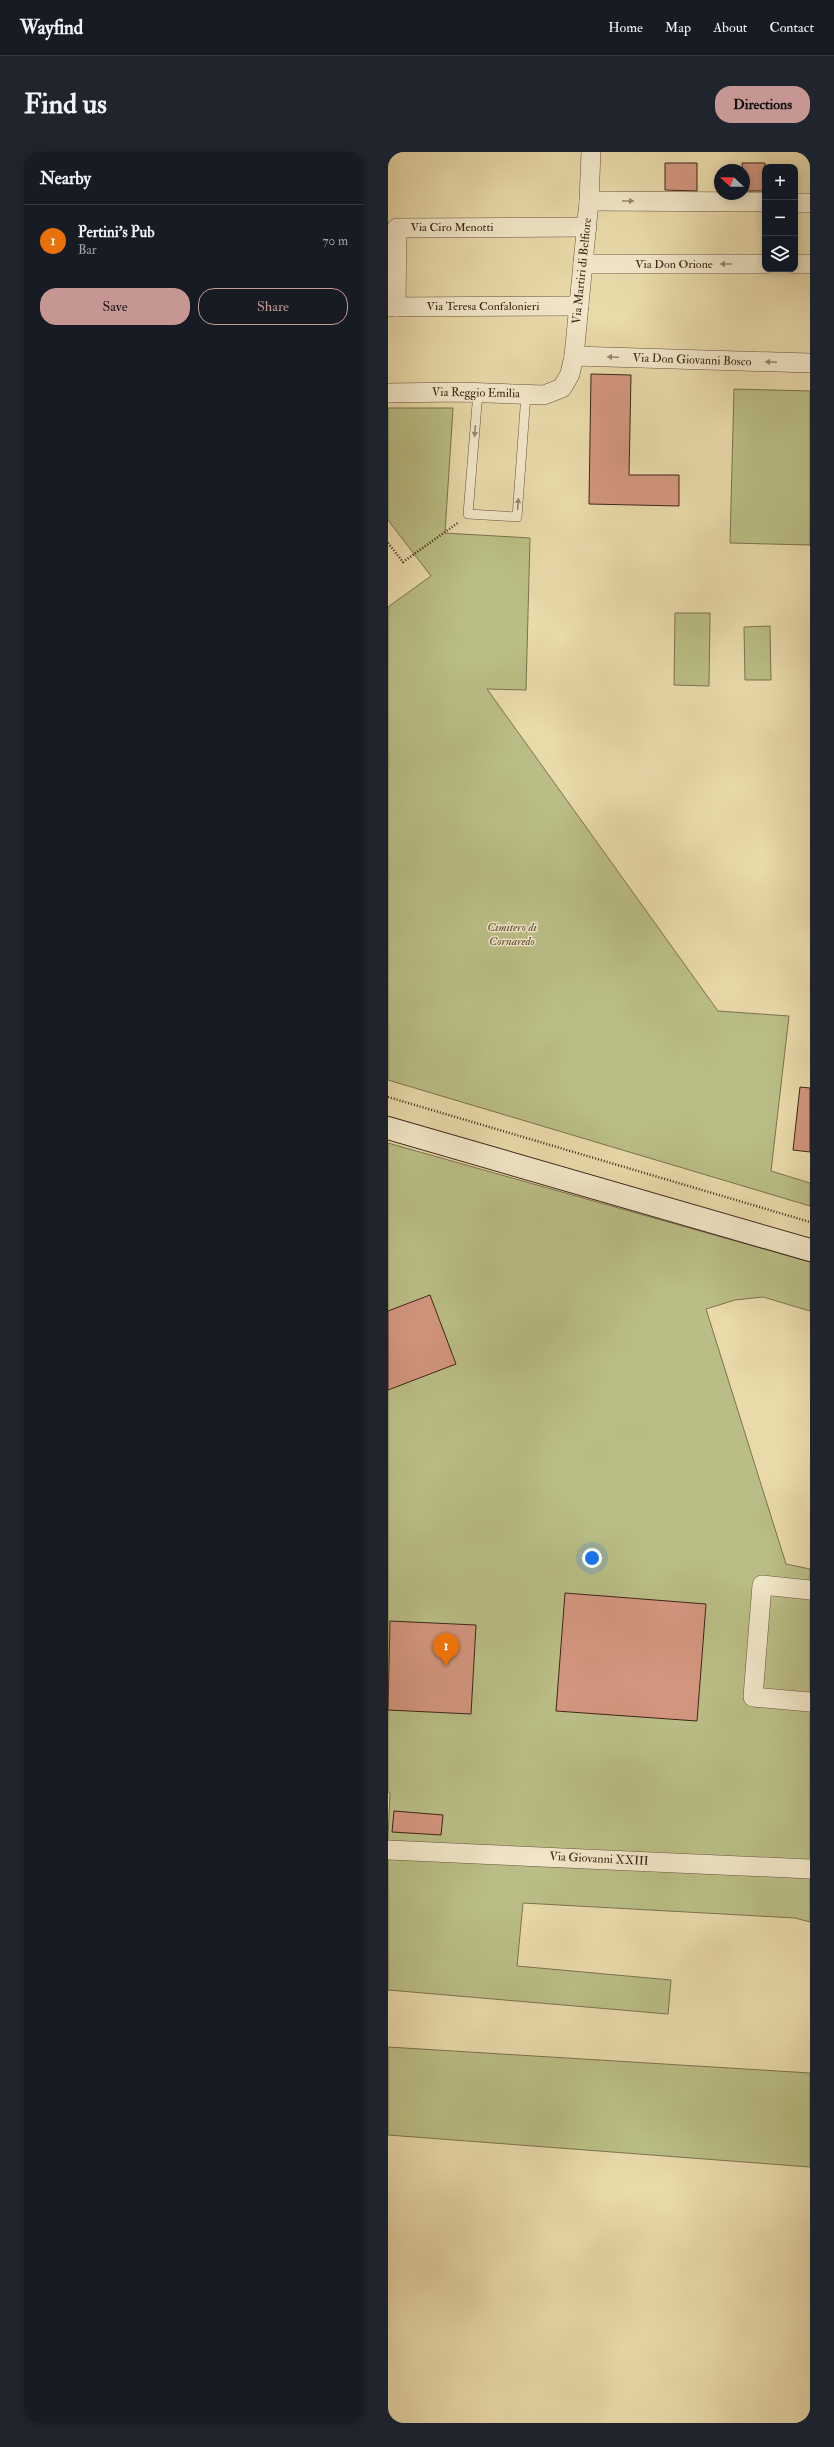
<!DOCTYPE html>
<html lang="en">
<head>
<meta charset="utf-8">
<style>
  :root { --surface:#171b24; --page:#20242c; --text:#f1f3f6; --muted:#9ea1a6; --line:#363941; --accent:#c59692 }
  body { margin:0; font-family:"IM FELL Double Pica",serif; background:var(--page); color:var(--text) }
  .controls { position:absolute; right:12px; top:12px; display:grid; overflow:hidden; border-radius:8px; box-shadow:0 2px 10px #0003 }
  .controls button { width:36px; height:36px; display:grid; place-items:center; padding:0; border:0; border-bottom:1px solid var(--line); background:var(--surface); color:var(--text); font:20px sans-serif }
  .compass { position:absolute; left:326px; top:12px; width:36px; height:36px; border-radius:50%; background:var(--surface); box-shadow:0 2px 10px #0003; rotate:292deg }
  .you { position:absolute; left:204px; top:1406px; width:14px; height:14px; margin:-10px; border:3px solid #fff; border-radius:50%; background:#1a73e8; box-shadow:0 0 0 6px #1a73e833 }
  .badge { display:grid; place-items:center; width:26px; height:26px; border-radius:50%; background:var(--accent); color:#fff; font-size:13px; font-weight:700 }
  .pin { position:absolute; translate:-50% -33px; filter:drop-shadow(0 1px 2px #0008) }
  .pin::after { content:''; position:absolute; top:21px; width:14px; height:12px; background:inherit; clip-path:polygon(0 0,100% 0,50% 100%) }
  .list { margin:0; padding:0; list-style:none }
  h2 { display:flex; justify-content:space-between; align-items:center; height:52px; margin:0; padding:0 16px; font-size:17px }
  h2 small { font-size:13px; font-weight:400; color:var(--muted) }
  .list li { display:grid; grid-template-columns:26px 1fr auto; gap:12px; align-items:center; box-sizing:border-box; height:72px; padding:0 16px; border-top:1px solid var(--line) }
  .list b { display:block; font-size:15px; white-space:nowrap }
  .list p { margin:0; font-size:13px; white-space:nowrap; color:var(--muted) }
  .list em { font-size:13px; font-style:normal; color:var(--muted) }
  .actions { display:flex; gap:8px; padding:12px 16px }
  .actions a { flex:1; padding:9px 0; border:1px solid var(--accent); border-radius:16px; text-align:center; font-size:14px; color:var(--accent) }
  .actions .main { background:var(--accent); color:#111 }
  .icon { flex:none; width:22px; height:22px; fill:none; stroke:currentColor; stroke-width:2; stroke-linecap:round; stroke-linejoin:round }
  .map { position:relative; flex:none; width:422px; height:2271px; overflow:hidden; border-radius:16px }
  header { display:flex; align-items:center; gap:24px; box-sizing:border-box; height:56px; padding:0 20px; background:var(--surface); border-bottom:1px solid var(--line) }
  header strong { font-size:19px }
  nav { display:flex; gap:22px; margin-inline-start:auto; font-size:14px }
  .intro { display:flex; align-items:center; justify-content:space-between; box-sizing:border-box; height:96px; padding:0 24px }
  h1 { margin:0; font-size:28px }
  .button { padding:10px 18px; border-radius:16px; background:var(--accent); color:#111; font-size:14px; font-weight:700 }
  main { display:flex; gap:24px; padding:0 24px }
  aside { flex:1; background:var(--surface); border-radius:16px; box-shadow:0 2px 10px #0003 }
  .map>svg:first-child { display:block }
  .green { fill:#babe86; stroke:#7c714f }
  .building { fill:#d3977f; stroke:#3e2418 }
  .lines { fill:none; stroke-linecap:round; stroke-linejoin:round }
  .lane-casing { stroke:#69523c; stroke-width:10 }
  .street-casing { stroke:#69523c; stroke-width:20 }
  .secondary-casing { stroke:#3e2418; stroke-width:24 }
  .path { stroke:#3e2418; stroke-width:2.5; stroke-dasharray:1 2; stroke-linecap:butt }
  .lane { stroke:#f1e7c8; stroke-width:9 }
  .street { stroke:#f1e7c8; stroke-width:19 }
  .secondary { stroke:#f1e7c8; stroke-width:22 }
  .oneway { fill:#988670 }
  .labels { text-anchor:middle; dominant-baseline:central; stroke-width:3; stroke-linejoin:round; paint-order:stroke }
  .street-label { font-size:12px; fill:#3e2418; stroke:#f1e7c8 }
  .park-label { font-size:12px; font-style:italic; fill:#5d4a34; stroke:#f1e7c8 }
</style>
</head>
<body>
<header>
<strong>Wayfind</strong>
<nav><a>Home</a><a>Map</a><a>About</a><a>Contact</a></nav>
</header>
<div class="intro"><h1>Find us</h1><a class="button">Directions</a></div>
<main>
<aside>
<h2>Nearby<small></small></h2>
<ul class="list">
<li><span class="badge" style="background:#e8710a">1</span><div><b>Pertini's Pub</b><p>Bar</p></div><em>70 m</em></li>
</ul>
<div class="actions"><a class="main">Save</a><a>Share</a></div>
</aside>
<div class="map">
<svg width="422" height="2271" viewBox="0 0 422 2271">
  <rect width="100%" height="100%" fill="#e9daaa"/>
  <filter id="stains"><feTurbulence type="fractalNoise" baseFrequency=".005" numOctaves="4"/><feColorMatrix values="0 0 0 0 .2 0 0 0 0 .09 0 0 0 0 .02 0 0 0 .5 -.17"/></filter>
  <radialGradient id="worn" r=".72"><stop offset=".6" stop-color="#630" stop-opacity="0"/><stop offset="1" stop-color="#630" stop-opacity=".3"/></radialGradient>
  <g class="green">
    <polygon points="346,237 422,239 422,393 342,391"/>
    <polygon points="0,256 65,256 57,381 142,386 138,538 99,537 330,859 401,864 383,1019 422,1031 422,1054 0,928 0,455 43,424 0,368"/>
    <polygon points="287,461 322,461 321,534 286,533"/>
    <polygon points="382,474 383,528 357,528 356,475"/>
    <polygon points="0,991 422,1110 422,1159 375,1145 347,1148 318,1157 398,1412 422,1417 422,1770 407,1766 135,1751 129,1814 283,1828 280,1862 0,1838 0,1686 2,1641 0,1640"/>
    <polygon points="0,1895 422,1921 422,2015 0,1983"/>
  </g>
  <g class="building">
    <polygon points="277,11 309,11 309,39 277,38"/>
    <polygon points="354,11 377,11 377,39 356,39"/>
    <polygon points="203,222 243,223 241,323 291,323 291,354 201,352"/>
    <polygon points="412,935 422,936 422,1000 405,998"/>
    <polygon points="42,1143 68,1212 0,1238 0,1159"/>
    <polygon points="177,1441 318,1452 309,1569 168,1559"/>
    <polygon points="2,1469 88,1473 83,1562 0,1558"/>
    <polygon points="6,1659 55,1663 53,1683 4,1680"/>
  </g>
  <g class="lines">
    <g class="lane-casing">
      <polyline id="lane" points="90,240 80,362 129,365 138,242"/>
    </g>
    <g class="street-casing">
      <g id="street">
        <polyline points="201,49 377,50"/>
        <polyline points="407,51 422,51"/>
        <polyline points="195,112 377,112"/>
        <polyline points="407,112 422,112"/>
        <polyline points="0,155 191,154"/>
        <polyline points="8,155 9,76 199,75"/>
        <polyline points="186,204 422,211"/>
        <polyline points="0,241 73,240 156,243 174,236 182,222 186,204 201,49 203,0"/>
        <polyline points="422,1438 374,1433 365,1545 422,1550"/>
        <polyline points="0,1698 422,1717"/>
      </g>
    </g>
    <g class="secondary-casing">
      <polyline id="secondary" points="0,976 422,1098"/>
    </g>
    <g class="path">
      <polyline points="0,391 15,410 71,370"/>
      <polyline points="0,945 422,1070"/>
    </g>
    <use href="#lane" class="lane"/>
    <use href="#street" class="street"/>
    <use href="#secondary" class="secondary"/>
  </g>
  <defs><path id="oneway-solid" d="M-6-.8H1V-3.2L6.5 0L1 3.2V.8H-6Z"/></defs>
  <g class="oneway">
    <use href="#oneway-solid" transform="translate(240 49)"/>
    <use href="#oneway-solid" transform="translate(338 112) rotate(180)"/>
    <use href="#oneway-solid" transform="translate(225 205) rotate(-178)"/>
    <use href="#oneway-solid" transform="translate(383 210) rotate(-178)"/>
    <use href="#oneway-solid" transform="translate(87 279) rotate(94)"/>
    <use href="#oneway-solid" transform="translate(130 352) rotate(-86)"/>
  </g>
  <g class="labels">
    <g class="street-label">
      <text x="64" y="75">Via Ciro Menotti</text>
      <text x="286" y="112">Via Don Orione</text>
      <text transform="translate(194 119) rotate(-84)">Via Martiri di Belfiore</text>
      <text x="95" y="154">Via Teresa Confalonieri</text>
      <text transform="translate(304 208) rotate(2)">Via Don Giovanni Bosco</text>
      <text transform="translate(88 241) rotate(1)">Via Reggio Emilia</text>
      <text transform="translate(211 1707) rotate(3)">Via Giovanni XXIII</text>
    </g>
    <g class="park-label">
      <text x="124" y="775">Cimitero di<tspan x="124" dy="14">Cornaredo</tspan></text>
    </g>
  </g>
  <rect width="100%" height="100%" filter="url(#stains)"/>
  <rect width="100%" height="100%" fill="url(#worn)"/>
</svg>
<div class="controls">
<button>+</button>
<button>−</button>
<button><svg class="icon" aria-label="layers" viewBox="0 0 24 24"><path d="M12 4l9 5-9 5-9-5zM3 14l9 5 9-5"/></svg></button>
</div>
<svg class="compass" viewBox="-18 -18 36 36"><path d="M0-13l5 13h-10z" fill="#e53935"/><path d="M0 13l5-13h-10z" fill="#9ea1a6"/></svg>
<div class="you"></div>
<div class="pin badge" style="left:58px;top:1514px;background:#e8710a">1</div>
</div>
</main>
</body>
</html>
